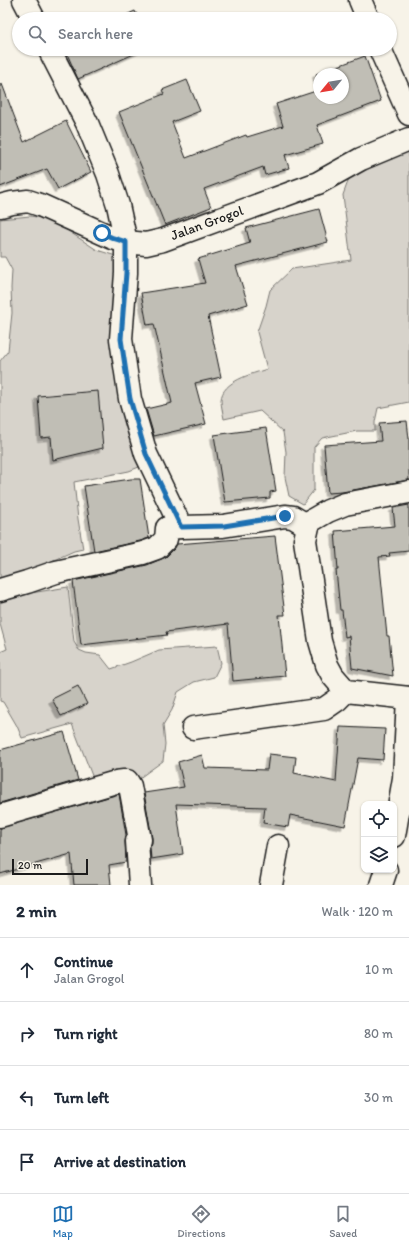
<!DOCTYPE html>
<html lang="en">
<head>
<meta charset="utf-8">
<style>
  :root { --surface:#fff; --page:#f6f6f7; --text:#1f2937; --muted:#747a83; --line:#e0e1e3; --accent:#1f6fb2 }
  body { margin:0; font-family:Itim,sans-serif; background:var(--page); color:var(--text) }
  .controls { position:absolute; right:12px; bottom:12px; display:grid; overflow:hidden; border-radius:8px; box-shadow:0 1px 3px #0004 }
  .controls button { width:36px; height:36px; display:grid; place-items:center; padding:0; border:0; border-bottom:1px solid var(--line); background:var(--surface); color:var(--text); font:20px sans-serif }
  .compass { position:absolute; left:313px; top:68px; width:36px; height:36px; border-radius:50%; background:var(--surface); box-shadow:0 1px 3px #0004; rotate:240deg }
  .scale { position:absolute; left:12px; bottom:10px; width:76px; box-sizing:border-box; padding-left:4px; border:2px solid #1c1c1c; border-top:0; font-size:11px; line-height:14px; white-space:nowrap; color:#1c1c1c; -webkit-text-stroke:3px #f7f3e8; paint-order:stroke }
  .stop { position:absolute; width:12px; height:12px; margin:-9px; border:3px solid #1f6fb2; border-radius:50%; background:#fff }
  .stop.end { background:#1f6fb2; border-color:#fff; box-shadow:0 1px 4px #0008 }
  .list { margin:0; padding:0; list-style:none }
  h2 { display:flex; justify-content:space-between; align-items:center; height:52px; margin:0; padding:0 16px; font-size:17px }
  h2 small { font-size:13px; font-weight:400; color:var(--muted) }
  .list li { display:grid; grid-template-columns:26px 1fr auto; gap:12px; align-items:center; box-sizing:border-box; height:64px; padding:0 16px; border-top:1px solid var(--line) }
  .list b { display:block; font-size:15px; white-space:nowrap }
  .list p { margin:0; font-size:13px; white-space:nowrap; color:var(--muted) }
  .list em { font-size:13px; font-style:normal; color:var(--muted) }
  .icon { flex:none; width:22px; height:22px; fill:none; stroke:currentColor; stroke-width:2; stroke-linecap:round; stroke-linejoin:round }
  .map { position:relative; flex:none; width:409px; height:885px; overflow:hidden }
  .search { position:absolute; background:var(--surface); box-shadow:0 1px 3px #0004; left:12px; right:12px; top:12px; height:44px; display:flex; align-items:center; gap:10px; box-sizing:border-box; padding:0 14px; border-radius:22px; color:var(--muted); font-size:15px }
  .sheet { height:308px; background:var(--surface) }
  nav { display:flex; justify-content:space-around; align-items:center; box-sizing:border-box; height:56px; border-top:1px solid var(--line); background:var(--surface); font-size:11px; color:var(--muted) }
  nav a { display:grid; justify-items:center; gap:2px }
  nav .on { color:var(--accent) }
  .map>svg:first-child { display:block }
  .green { fill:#d7d3cb; stroke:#7a7874 }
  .building { fill:#c0beb5; stroke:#1c1c1c; filter:url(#shadow) }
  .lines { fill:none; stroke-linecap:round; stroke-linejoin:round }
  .minor-casing { stroke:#1c1c1c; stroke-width:25 }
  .minor { stroke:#f7f3e8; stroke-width:22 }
  .route { stroke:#1f6fb2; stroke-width:5 }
  .labels { text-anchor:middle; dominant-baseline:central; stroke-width:3; stroke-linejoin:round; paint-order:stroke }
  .street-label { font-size:14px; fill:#1c1c1c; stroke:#f7f3e8 }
</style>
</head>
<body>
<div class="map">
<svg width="409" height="885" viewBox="0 0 409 885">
  <defs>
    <filter id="shadow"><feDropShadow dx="-3.5" dy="3.5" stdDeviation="0" flood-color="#0004"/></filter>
  </defs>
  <rect width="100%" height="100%" fill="#f7f3e8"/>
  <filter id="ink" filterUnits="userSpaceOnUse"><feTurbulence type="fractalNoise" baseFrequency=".025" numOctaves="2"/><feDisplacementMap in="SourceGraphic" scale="8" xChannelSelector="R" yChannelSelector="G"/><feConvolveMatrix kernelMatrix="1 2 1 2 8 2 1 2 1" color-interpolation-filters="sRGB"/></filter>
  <g filter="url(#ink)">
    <g class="green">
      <path d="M409 149V402L378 408 375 422V431H357L322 438 314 447V490L303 504 289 496 285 477 286 452 283 432 260 411 224 419C223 413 221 406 221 400 222 381 252 374 267 369L257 332 266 306 270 290 292 269 351 260 343 195 350 176 390 153Z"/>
      <polygon points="30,216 50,219 97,250 119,257 111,320 113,352 138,457 139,467 129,471 74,482 78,519 83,549 74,551 0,584 0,361 8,351 12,313 11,288 12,270 5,257 0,257 0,219"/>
      <polygon points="68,587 74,642 79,650 86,653 100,655 111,669 131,662 159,650 217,646 221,663 214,677 194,682 178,692 172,710 163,725 165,744 163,761 138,779 96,786 72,724 22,738 17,726 3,702 0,701 0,652 7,649 0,624 0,598"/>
    </g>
    <g class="building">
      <polygon points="135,11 139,19 117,19"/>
      <polygon points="65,49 145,49 78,79"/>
      <polygon points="365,56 381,101 317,125 323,144 285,155 289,168 265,175 263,167 204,189 211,207 165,225 119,112 164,94 162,90 187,80 200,111 172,122 186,158 246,135 247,137 283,126 276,104 319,90 319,98 343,98 343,74 319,74 319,84 316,74"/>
      <polygon points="0,84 2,84 24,142 66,121 91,172 58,189 47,169 0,187"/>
      <polygon points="319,209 328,242 236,266 248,304 208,316 221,377 195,383 206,424 154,436 146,409 172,403 154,324 147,325 141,293 205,283 198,259 250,243 246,228"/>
      <polygon points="98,391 103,448 53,460 51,437 41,438 38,396"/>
      <polygon points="407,421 409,439 409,480 342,492 328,493 324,445 381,441 379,423"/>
      <polygon points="266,428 276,491 270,492 270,498 225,502 214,435"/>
      <polygon points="131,479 140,479 149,538 140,541 94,551 84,486"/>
      <polygon points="409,505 409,551 389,553 390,556 379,557 387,636 389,636 393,676 352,668 349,636 345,637 342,610 340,610 336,570 338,570 335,531 395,526 393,508"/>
      <polygon points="275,536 285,615 279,615 285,676 233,681 228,624 166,632 167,635 81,645 73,581 147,565 166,557 175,548 177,544"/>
      <polygon points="78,686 87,704 61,716 52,699"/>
      <polygon points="340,727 385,729 383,760 358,758 345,826 290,815 288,827 263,823 265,807 176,804 183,854 151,859 150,847 152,843 152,838 144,793 184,787 178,762 202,755 205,768 267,770 269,754 296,757 294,773 336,782"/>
      <polygon points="64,732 78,780 0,803 0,750"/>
      <polygon points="119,794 126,835 125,842 126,862 109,865 111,885 74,885 71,854 0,874 0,828"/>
    </g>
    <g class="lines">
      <g class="minor-casing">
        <g id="minor">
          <polyline points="24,0 34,19"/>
          <polyline points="360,0 368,19"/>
          <polyline points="49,49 87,123 108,174 118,205 126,242 126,273 121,339 130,399 146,454 181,527"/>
          <polyline points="380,49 409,114"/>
          <polyline points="0,206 12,203 28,201 40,205 113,238 126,242 146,244 163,240 318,183 361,159 409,139"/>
          <polyline points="309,522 305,540 320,641 327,665 333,676 346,691 409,698"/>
          <polyline points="0,590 27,582 56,572 143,553 157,548 166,539 167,528 181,527 223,526 285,516 293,517 303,523 309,522 328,511 345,504 409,492"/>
          <polyline points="193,728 324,709 337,700 346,691"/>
          <polyline points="0,816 116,782 124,781 127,781 130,786 140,840 137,841 140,885"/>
          <polyline points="394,836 404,778 408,698"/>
          <polyline points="271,885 278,846"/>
          <polyline points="381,885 386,870"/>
        </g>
      </g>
      <use href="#minor" class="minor"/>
    </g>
  </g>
  <g class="lines" filter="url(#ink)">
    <polyline class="route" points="102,233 113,238 126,242 126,273 121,339 130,399 146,454 181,527 224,526 285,516"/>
  </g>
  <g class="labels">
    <g class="street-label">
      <text transform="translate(207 223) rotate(-20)">Jalan Grogol</text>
    </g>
  </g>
</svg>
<div class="controls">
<button><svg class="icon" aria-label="locate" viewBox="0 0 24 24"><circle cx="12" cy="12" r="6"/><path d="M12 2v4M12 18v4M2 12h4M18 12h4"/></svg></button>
<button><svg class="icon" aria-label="layers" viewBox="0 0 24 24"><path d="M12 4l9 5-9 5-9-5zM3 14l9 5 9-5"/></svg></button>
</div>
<svg class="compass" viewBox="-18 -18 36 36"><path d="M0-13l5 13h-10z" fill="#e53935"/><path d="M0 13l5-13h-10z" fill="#747a83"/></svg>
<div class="scale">20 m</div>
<div class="stop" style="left:102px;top:233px"></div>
<div class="stop end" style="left:285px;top:516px"></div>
<div class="search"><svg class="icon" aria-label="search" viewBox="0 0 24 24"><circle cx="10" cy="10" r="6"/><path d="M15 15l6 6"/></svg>Search here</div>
</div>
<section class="sheet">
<h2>2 min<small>Walk · 120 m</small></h2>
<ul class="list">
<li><svg class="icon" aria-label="ahead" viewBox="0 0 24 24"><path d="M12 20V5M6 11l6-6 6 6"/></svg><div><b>Continue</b><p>Jalan Grogol</p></div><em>10 m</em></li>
<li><svg class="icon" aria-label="right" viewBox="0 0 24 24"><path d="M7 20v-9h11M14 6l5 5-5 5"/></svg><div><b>Turn right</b></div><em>80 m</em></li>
<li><svg class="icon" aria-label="left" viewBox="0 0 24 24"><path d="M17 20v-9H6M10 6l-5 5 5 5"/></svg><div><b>Turn left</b></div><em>30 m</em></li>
<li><svg class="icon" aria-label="arrive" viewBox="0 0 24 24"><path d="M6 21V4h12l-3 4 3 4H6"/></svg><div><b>Arrive at destination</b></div></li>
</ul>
</section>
<nav>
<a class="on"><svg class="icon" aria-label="map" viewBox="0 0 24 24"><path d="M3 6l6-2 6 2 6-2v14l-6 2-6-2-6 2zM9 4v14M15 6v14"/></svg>Map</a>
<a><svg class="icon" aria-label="directions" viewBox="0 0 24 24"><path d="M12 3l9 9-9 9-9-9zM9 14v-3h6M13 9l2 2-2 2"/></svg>Directions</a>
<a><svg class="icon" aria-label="saved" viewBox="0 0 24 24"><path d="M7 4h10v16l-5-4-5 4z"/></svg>Saved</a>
</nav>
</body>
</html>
